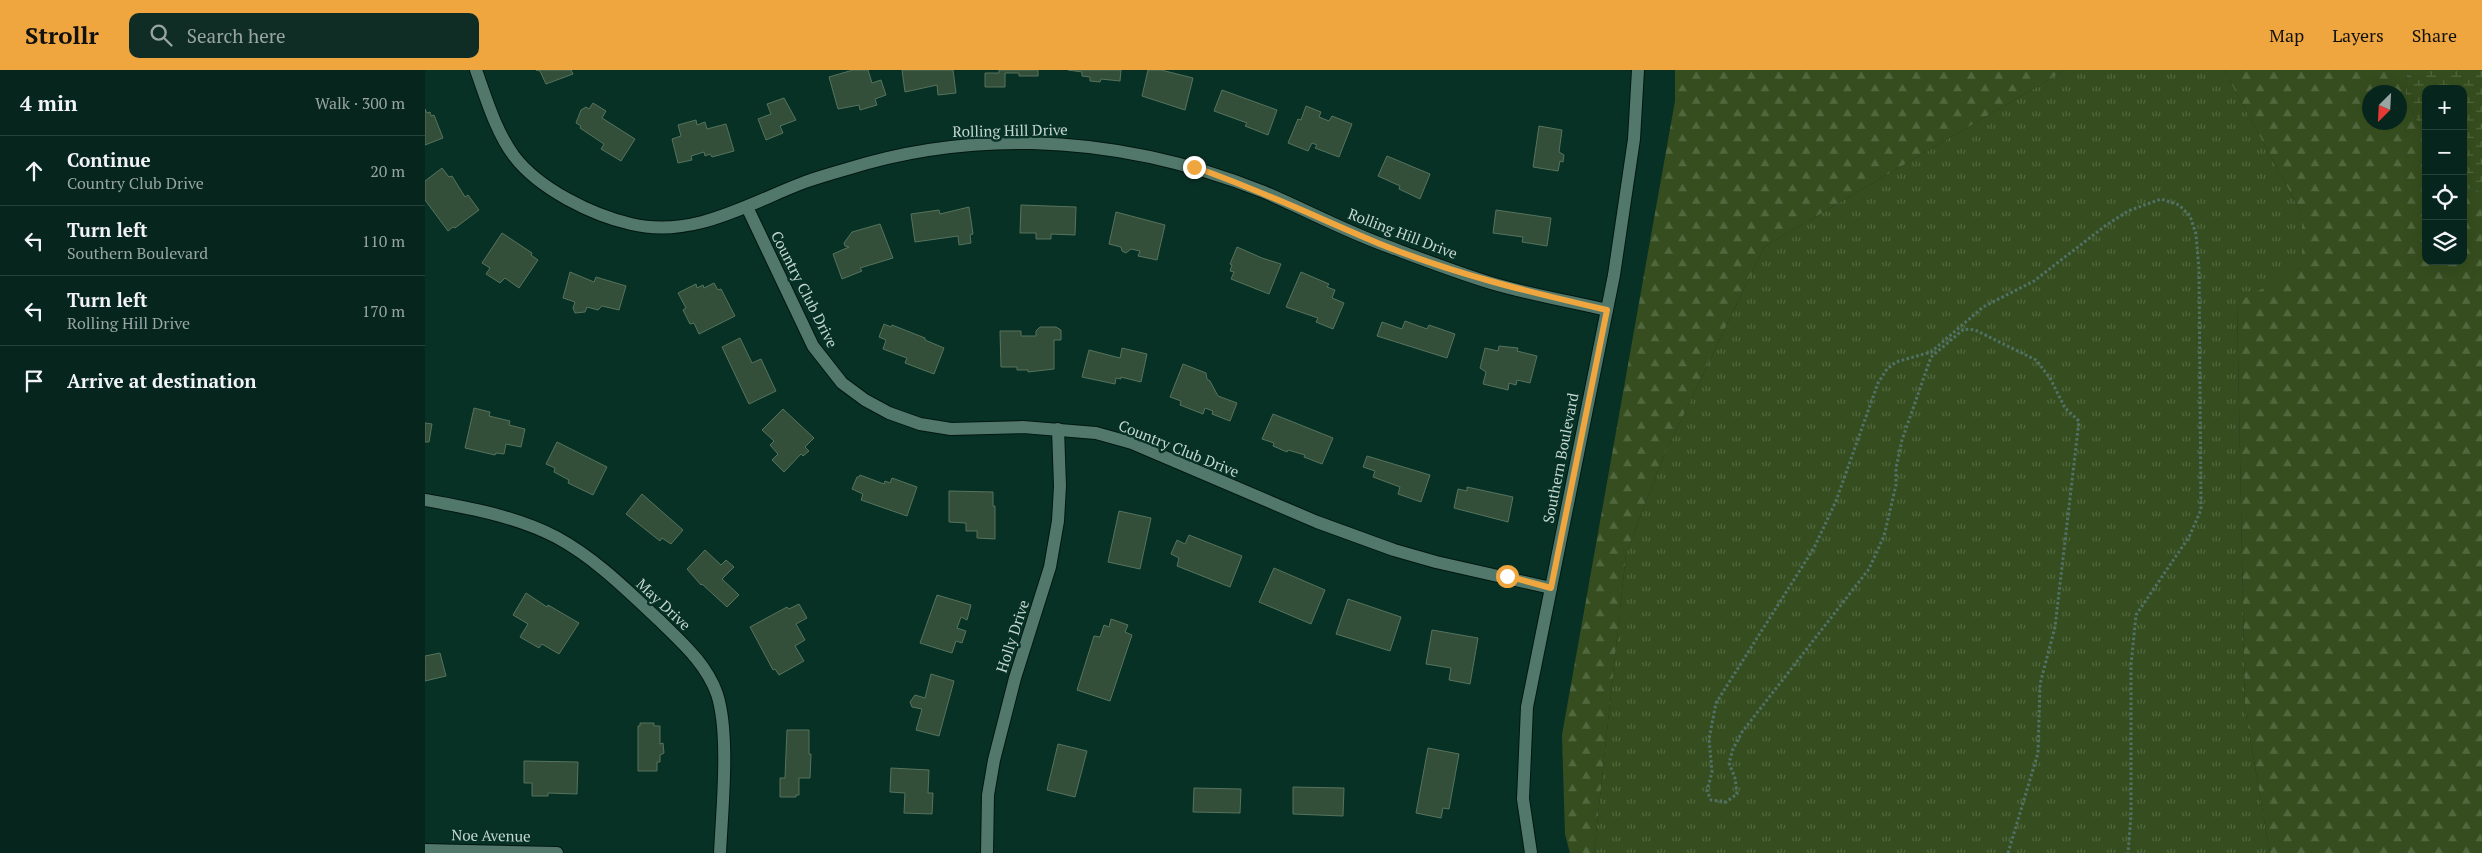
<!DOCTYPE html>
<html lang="en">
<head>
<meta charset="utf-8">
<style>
  :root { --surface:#06251c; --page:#0f2d25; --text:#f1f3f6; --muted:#98a5a3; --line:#27423b; --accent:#f0a63f }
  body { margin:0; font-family:"PT Serif",serif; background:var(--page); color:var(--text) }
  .controls { position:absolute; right:15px; top:15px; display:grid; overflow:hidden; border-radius:10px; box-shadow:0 5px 20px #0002 }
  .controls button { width:45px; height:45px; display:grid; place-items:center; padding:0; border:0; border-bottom:1px solid var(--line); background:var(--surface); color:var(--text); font:25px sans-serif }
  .compass { position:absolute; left:1937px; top:15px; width:45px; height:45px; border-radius:50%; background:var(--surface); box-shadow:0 5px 20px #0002; rotate:204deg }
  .stop { position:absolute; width:15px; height:15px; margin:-11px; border:4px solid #f0a63f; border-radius:50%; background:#fff }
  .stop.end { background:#f0a63f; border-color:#fff; box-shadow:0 1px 5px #0008 }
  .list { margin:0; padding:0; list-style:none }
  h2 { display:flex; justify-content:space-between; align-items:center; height:65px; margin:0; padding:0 20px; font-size:21px }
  h2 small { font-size:16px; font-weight:400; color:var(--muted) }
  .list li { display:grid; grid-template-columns:32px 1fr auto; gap:15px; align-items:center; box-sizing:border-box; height:70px; padding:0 20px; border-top:1px solid var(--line) }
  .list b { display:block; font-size:19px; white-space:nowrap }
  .list p { margin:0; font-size:16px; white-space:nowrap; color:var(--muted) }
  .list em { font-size:16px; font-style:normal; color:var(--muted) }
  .icon { flex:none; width:28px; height:28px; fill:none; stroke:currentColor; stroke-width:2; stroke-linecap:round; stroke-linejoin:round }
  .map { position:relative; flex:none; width:2057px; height:783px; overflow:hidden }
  header { display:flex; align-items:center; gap:30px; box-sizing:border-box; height:70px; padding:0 25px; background:var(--accent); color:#111 }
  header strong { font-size:24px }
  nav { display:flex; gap:28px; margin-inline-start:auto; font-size:18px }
  .search { width:350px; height:45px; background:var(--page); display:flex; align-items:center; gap:12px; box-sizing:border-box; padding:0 18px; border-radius:10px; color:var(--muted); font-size:19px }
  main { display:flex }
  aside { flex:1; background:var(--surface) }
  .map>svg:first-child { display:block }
  .grass { fill:url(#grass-tufts) }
  .forest { fill:url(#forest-firs); fill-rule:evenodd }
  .wetland { fill:url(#wetland-marsh) }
  .building { fill:#334f3a; stroke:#56735d }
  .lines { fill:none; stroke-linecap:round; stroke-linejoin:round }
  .street-casing { stroke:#001710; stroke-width:14 }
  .secondary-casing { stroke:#001710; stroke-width:14 }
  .path { stroke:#517268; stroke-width:3; stroke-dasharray:2.5 2.5; stroke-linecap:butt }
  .street { stroke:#51786b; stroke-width:12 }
  .secondary { stroke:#51786b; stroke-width:12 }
  .route { stroke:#f0a63f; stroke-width:6 }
  .labels { text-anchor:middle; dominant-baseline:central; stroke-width:5; stroke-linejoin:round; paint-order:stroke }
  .street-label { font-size:15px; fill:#c3d7d0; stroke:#083126 }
</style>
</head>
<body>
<header>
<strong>Strollr</strong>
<div class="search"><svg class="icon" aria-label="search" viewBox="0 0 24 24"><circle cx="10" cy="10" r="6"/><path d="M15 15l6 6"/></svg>Search here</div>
<nav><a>Map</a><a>Layers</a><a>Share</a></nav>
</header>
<main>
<aside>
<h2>4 min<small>Walk · 300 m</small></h2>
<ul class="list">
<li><svg class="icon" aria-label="ahead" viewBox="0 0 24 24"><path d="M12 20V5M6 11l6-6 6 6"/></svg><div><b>Continue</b><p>Country Club Drive</p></div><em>20 m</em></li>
<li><svg class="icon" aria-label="left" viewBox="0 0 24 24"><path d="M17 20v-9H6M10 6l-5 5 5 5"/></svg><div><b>Turn left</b><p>Southern Boulevard</p></div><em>110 m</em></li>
<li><svg class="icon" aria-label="left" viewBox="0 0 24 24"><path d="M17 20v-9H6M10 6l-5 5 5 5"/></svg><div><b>Turn left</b><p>Rolling Hill Drive</p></div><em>170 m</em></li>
<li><svg class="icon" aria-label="arrive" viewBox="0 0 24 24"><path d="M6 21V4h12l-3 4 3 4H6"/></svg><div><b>Arrive at destination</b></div></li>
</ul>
</aside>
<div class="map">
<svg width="2057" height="783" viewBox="0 0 2057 783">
  <defs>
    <pattern id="grass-tufts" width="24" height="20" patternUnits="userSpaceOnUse" patternTransform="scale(1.25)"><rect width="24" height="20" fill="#364e1f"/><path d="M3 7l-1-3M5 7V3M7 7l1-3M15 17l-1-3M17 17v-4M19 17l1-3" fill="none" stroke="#51673e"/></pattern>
    <pattern id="forest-firs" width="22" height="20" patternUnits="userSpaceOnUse" patternTransform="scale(1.25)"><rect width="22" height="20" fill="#364e1f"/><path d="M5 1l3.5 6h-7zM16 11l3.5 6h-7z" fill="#51673e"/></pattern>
    <pattern id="wetland-marsh" width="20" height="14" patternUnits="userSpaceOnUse" patternTransform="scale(1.25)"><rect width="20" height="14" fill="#364e1f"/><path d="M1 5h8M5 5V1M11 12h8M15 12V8" fill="none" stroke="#51673e"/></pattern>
  </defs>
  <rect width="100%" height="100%" fill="#083126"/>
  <polygon class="grass" points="1640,0 1799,0 1877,144 1877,198 1812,233 1820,639 1845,783 1169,783 1201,484 1238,388 1339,177"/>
  <g class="forest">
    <polygon points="1250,0 1640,0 1339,177 1238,388 1201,484 1169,783 1145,783 1140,764 1137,665 1250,31"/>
    <path d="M1799 0H1982L1980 29 2001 68V191H2038V118L2057 121V783H1845L1820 639 1812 232 1877 198V144ZM1944 22H1974V52H1944Z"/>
  </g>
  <polygon class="wetland" points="1982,0 2057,0 2057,121 2038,118 2038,19 2001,19 2001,68 1980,29"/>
  <g class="building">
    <polygon points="111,0 146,0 148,4 121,14 115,1"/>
    <polygon points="428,0 443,0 447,13 456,10 461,25 450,29 452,35 435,40 434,35 413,39 404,7"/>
    <polygon points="477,0 528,0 531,23 513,25 512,15 480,22"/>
    <polygon points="574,0 613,0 613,6 594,6 594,3 580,3 580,17 560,17 560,3 574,3"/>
    <polygon points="643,0 696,0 695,11 676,9 675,12 665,11 665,7 657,6 657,2"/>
    <polygon points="723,0 736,0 768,8 760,40 717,26"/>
    <polygon points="797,20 852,40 843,65 820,56 822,53 789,41"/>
    <polygon points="359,28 371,50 355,56 358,63 341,70 333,49 346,44 342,34"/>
    <polygon points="168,33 181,41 177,48 210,69 196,91 176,79 179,74 155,58 156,56 151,53 156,40 161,37 164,39"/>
    <polygon points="881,36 896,42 894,47 904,51 907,46 927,54 914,87 890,78 892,75 887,73 883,81 863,73 873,49 876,50"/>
    <polygon points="0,39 2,43 5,42 6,46 9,45 18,68 0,75"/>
    <polygon points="271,50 272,55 280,52 282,59 301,54 309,81 287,87 285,84 280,86 279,82 266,86 267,90 253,93 247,69 256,66 253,55"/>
    <polygon points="1114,56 1137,60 1134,82 1139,85 1138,92 1135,91 1133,101 1108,97"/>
    <polygon points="962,86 1005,104 995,129 974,119 975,116 953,106"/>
    <polygon points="17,98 24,107 27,106 40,127 43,125 54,140 30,158 28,157 23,161 0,130 0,111"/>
    <polygon points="596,135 651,137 650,165 626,164 626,169 611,169 611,163 595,163"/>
    <polygon points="544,137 548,164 545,165 546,173 534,175 533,166 490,172 486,144 514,140 515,144"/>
    <polygon points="1071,140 1126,148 1122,176 1097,172 1098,167 1068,163"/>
    <polygon points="691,142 740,155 732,190 713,186 715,181 706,179 701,183 697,181 696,177 684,174"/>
    <polygon points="455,154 468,188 435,198 437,201 417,209 408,184 424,177 420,176 419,173 427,162"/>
    <polygon points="77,163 107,183 106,185 113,190 94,218 80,208 75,213 61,204 65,198 57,193"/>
    <polygon points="812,177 837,188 856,194 844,224 806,209 809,202 805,201 807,195 805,194"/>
    <polygon points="145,202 169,212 171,207 201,216 194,240 177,236 173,240 162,237 160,242 150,243 148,238 150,232 138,228"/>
    <polygon points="876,202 904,214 902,217 910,220 907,228 919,233 908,259 891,252 893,248 861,237"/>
    <polygon points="289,213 293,220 296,219 310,246 274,264 269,253 265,254 258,240 261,238 253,223 271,214 272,218 278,215 279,218"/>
    <polygon points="980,251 1002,259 1004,255 1030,264 1022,288 952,266 957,252 977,259"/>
    <polygon points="459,254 466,257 467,255 500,268 500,270 519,278 509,304 480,293 482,288 458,279 461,270 454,267"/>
    <polygon points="615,257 631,257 636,260 636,270 629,270 629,299 603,302 603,300 592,300 592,297 576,297 575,261 596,261 596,266 611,266 611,261"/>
    <polygon points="315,268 327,293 336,289 351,321 324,334 297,277"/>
    <polygon points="1074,276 1093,278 1092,281 1112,286 1105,313 1092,310 1091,315 1084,313 1083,320 1058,314 1061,302 1055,298 1060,278 1073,281"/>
    <polygon points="697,278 722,284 716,312 696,307 696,309 691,308 690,314 657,307 664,280 695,288"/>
    <polygon points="758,294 781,303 782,309 785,311 793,326 812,333 805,351 787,344 788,341 780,338 778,344 755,335 756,331 745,327"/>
    <polygon points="49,338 65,342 64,346 85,351 84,355 100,359 96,377 81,374 79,384 71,383 70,385 40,378"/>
    <polygon points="358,339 389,368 380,377 384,381 378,386 376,384 359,402 347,390 353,384 345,375 349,371 337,360"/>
    <polygon points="848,344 908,368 897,394 879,387 880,385 863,380 862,382 848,376 849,373 837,369"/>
    <polygon points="0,353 7,354 4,372 0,372"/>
    <polygon points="132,372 182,397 168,425 143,413 144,410 129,402 130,398 121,394"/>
    <polygon points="942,386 1005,405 996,432 973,424 975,417 948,407 950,401 938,397"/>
    <polygon points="435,405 459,414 460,411 465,413 467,408 492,417 482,446 436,430 438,424 427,419 432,407 434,407"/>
    <polygon points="1042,417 1088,427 1083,452 1029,438 1033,419 1042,421"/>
    <polygon points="524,421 568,422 568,436 570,436 570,469 552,468 552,461 541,461 541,453 524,452"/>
    <polygon points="217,424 258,460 246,474 237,468 235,471 201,444"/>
    <polygon points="694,441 726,448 715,499 683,492"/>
    <polygon points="764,465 817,486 805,517 752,496 754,488 746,484 752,470 760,474"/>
    <polygon points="280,480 296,495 301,490 309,497 297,509 314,525 302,537 277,514 276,515 262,499"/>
    <polygon points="849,498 900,520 886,554 834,532"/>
    <polygon points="101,523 122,537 123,535 154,553 134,584 117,574 114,578 95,567 103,554 88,545"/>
    <polygon points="512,525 546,535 542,550 536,547 532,558 541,561 537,573 531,571 527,583 495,573"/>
    <polygon points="923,529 976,547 965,581 911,564"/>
    <polygon points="374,534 382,548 371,554 380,570 370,576 379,591 354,605 350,599 348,600 325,557 362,537 364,539"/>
    <polygon points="686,549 703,555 700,562 707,565 685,631 652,620 669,566 675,567 679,555 684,557"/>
    <polygon points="1007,560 1053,568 1045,614 1024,610 1026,598 1001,594"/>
    <polygon points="15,583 21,606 0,611 0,586"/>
    <polygon points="506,604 529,611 514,666 491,660 497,639 487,637 485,632 490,625 500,628"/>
    <polygon points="215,653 229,653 229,656 235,656 235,674 238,673 239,683 235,685 235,692 232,692 232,701 213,701 213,656 215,656"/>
    <polygon points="362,660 384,660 384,684 386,684 385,708 374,708 374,725 371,725 371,727 355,727 355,708 360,708"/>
    <polygon points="633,674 662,681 650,727 622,720"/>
    <polygon points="1003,678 1034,684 1024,739 1018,738 1016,748 991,743"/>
    <polygon points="99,691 153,692 152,724 123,723 123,726 107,726 107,713 99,713"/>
    <polygon points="466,698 504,700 503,723 508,723 507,744 479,743 480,723 465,722"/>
    <polygon points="868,717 919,718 918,746 868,744"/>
    <polygon points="769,718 816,719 815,743 768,742"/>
  </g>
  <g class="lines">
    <g class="street-casing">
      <g id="street">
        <path d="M51 0C61 28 71 62 89 86 114 119 167 145 206 154 269 169 324 133 380 112 394 107 408 103 422 99 482 80 544 72 607 73 688 75 764 92 839 122 879 139 918 160 959 175 994 188 1030 202 1066 213 1103 224 1143 231 1182 240"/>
        <polyline points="322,137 388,276 417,313 440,330 464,343 495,354 526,359 598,357 671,363 707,373 892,452 969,480 1011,492 1126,518"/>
        <path d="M0 430C45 438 90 446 131 467 170 488 202 520 234 550 257 573 281 593 292 624 305 664 297 740 295 783"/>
        <polyline points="0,780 132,783"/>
        <polyline points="562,783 563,725 569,690 590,608 625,497 633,451 635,416 633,359"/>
      </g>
    </g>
    <g class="secondary-casing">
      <polyline id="secondary" points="1106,783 1098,729 1102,637 1189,205 1209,69 1213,0"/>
    </g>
    <polyline class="path" points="1583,783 1613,683 1615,614 1630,557 1654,351 1640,338 1625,308 1611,290 1550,260 1539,259 1506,287 1477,370 1471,398 1471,415 1459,466 1444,499 1317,662 1308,679 1304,693 1310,708 1312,724 1301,732 1286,730 1282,721 1287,702 1284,669 1291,633 1389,478 1411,431 1453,313 1462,299 1471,292 1506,282 1558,237 1609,211 1680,156 1703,141 1736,129 1754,135 1765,146 1771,164 1774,200 1776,440 1764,467 1711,545 1706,595 1706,746 1703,783"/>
    <use href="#street" class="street"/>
    <use href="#secondary" class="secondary"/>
  </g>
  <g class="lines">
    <path class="route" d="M769 97C833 119 893 148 955 174 1029 204 1104 222 1182 240L1126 518 1082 506"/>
  </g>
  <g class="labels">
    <g class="street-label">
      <text transform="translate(585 60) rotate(-1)">Rolling Hill Drive</text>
      <text transform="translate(978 163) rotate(21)">Rolling Hill Drive</text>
      <text transform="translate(380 219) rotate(63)">Country Club Drive</text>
      <text transform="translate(754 378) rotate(22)">Country Club Drive</text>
      <text transform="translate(1135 388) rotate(-79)">Southern Boulevard</text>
      <text transform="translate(239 534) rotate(43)">May Drive</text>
      <text transform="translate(587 566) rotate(-72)">Holly Drive</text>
      <text transform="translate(66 765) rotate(1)">Noe Avenue</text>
    </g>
  </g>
</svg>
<div class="controls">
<button>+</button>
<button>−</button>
<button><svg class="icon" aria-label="locate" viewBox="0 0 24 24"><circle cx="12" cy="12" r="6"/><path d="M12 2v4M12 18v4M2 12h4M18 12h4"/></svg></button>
<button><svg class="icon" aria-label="layers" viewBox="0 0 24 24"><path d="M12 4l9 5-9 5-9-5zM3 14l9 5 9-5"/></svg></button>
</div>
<svg class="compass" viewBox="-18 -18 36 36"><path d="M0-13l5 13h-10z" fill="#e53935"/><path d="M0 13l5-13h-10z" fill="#98a5a3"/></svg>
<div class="stop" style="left:1082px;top:506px"></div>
<div class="stop end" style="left:769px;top:97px"></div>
</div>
</main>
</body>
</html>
